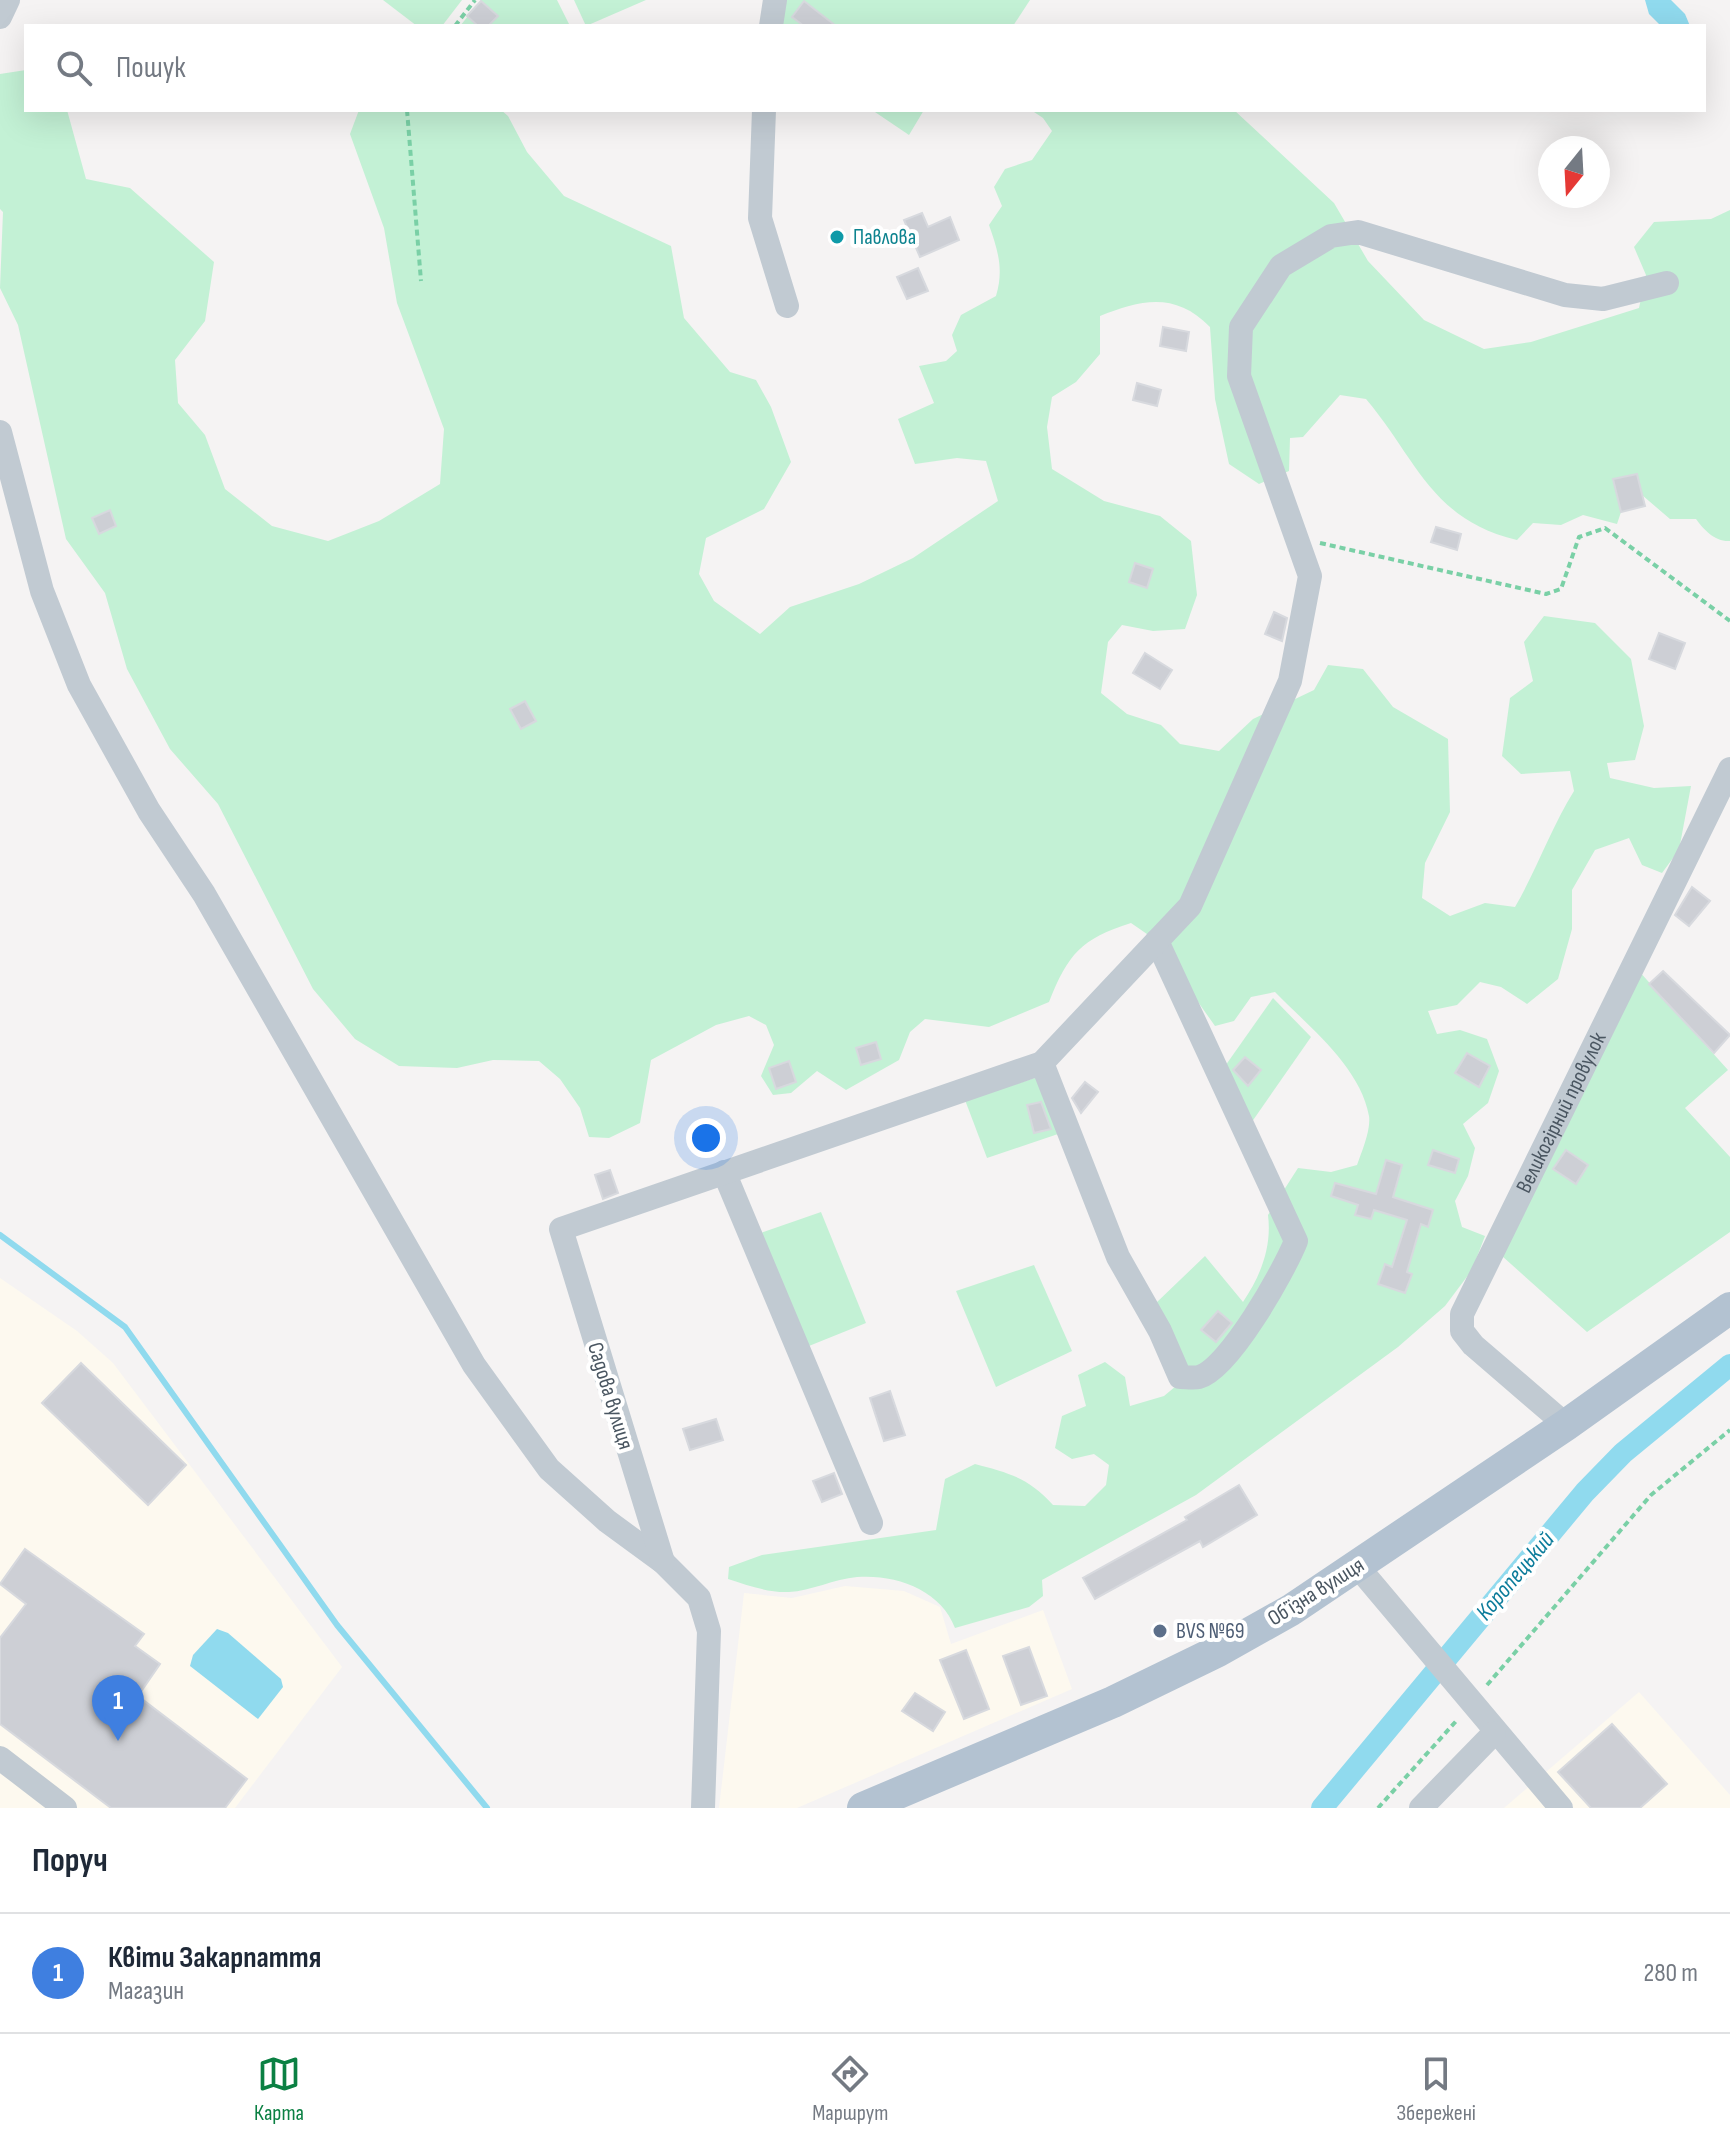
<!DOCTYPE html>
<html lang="uk">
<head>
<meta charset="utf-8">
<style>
  :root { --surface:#fff; --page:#f6f6f7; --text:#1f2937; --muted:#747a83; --line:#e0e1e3; --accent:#0b8043 }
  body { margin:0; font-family:"Sofia Sans Condensed",sans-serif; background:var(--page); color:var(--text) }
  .compass { position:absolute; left:1538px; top:136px; width:72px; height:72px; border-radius:50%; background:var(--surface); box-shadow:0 8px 32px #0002; rotate:198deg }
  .you { position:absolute; left:706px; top:1138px; width:28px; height:28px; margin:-20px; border:6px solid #fff; border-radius:50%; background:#1a73e8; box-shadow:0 0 0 12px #1a73e833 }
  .badge { display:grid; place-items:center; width:52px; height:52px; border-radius:50%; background:var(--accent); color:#fff; font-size:26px; font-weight:700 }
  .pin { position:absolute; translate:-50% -66px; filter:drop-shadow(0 2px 4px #0008) }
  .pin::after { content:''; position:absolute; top:42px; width:28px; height:24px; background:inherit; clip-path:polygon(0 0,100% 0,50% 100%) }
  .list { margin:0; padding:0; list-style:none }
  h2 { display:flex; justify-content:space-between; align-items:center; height:104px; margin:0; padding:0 32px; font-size:34px }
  h2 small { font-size:26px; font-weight:400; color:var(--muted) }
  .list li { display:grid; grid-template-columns:52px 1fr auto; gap:24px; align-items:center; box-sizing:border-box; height:120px; padding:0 32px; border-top:2px solid var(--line) }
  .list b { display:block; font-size:30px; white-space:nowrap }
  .list p { margin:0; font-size:26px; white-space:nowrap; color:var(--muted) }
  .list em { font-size:26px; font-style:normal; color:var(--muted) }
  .icon { flex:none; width:44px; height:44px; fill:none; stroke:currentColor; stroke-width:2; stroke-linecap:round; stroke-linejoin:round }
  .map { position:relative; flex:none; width:1730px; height:1808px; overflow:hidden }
  .search { position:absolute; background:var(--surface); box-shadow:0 8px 32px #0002; left:24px; right:24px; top:24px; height:88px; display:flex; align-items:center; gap:20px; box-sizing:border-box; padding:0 28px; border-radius:0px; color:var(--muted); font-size:30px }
  .sheet { height:224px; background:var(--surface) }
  nav { display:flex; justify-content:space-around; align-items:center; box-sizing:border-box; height:112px; border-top:2px solid var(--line); background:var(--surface); font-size:22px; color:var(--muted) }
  nav a { display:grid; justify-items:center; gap:4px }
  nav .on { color:var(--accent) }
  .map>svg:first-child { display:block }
  .commercial { fill:#fdf9ef }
  .green { fill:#c3f1d5 }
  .water { fill:#90daee }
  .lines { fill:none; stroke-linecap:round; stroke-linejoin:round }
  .stream { stroke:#90daee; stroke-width:6 }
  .canal { stroke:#90daee; stroke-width:22 }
  .building { fill:#cdcfd5; stroke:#d7d9de; stroke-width:2 }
  .path { stroke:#7ad0a6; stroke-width:4; stroke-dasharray:6 4; stroke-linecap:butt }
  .minor { stroke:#c1cad2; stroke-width:24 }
  .major { stroke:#b3c2d1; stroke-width:32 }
  .culture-dot { fill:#0f9aa8; stroke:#fff; stroke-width:3 }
  .service-dot { fill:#5c6f8a; stroke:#fff; stroke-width:3 }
  .labels { text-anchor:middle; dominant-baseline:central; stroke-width:8; stroke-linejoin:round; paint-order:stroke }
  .culture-label { font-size:22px; fill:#0d838f; stroke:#fff; text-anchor:start }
  .street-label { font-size:22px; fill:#4a5661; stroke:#fff }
  .service-label { font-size:22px; fill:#4e5e75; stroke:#fff; text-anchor:start }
  .water-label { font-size:24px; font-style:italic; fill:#0c7c9b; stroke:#fff }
</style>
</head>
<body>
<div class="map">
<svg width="1730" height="1808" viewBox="0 0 1730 1808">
  <rect width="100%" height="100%" fill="#f5f3f3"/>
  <g class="commercial">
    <polygon points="0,1278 77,1331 113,1363 342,1667 235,1808 0,1808"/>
    <polygon points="845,1586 904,1591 940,1607 951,1644 1043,1610 1072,1689 797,1808 719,1808 744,1593 792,1598"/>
    <polygon points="1639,1692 1730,1795 1730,1808 1504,1808"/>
  </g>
  <g class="green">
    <polygon points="383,0 462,0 442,26 417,26"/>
    <polygon points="481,0 557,0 570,26 460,26"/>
    <polygon points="574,0 646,0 586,26"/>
    <polygon points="781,0 1030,0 1013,26 777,26"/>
    <path d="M26 70V110H67L86 179 130 188 214 262 205 321 175 360 178 403 205 435 225 489 272 526 328 541 379 521 440 484 444 429 397 303 384 228 350 134 359 110H501L508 116 527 152 564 196 671 246 684 318 730 372 756 380 771 407 791 462 764 509 706 538 699 574 714 601 760 634 790 607 859 584 913 558 998 501 986 461 957 458 915 464 898 419 934 403 919 366 946 361 957 351 952 335 961 315 996 296C1004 269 998 251 989 225L1002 206 994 187 1005 169 1032 160 1052 131 1043 118 1031 110H1234L1334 203 1368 261 1424 320 1484 349 1531 342 1639 308 1646 275 1634 247 1654 222 1711 219 1730 210V541C1715 542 1704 530 1696 519H1670L1642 495 1637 474 1613 480 1621 512 1617 524 1583 515 1561 525 1533 523 1517 540C1431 520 1416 458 1366 399L1340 395 1303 437 1290 438 1289 471 1259 484 1229 464 1215 399 1210 327C1176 292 1142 299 1100 316V354L1076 382 1052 397 1047 427 1052 469 1104 501 1160 516 1191 541 1197 595 1185 629 1153 631 1122 625 1108 642 1101 693 1127 714 1161 725 1180 744 1219 751 1253 719 1314 690 1328 665 1363 669 1393 707 1448 739 1450 812 1425 863 1422 898 1450 916 1485 903 1515 907C1537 869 1551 828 1574 791L1570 771 1521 774 1502 756 1510 698 1533 681 1524 642 1544 616 1595 623 1631 659 1644 726 1635 760 1607 763 1610 778 1654 788 1691 786 1679 850 1662 873 1642 865 1629 838 1595 850 1572 890V929L1558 979 1527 1004 1501 987 1480 982 1457 1005 1428 1011 1437 1034 1460 1030 1487 1039 1499 1071 1488 1103 1463 1124 1475 1148 1468 1176 1455 1201 1462 1227 1485 1236 1472 1270 1445 1306 1398 1347 1196 1495 1042 1580 1043 1596 1029 1607 955 1628C941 1590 896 1574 857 1577 834 1579 811 1591 789 1592 768 1593 747 1585 728 1579L729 1567 762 1555 936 1530 945 1479 975 1464C1009 1473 1029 1478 1053 1505L1085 1506 1106 1485 1109 1465 1094 1454 1072 1459 1055 1448 1062 1416 1086 1406 1078 1375 1105 1362 1125 1377 1130 1406 1164 1396 1194 1371 1188 1370 1156 1303 1205 1256 1243 1302C1261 1275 1272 1247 1268 1215L1298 1168 1331 1172 1357 1165C1362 1151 1371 1130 1369 1116 1360 1066 1308 1026 1275 992L1251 997 1234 1021 1215 1026 1191 992 1173 952 1131 923C1081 939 1068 954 1049 1002L989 1027 925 1019 910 1032 899 1060 846 1090 817 1071 791 1093 773 1095 761 1076 774 1045 766 1025 749 1016 716 1025 651 1060 640 1123 609 1138 589 1137 580 1108 560 1079 539 1061 493 1060 457 1068 399 1066 355 1039 313 989 218 804 170 749 127 669 105 593 66 539 18 325 0 288 3 212 0 209V74Z"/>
    <polygon points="872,110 924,110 909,135"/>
    <polygon points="1638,970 1728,1070 1685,1108 1730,1157 1730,1232 1587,1332 1502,1256"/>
    <polygon points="1273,998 1311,1037 1249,1126 1223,1069"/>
    <polygon points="1038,1077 1058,1134 987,1158 965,1100"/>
    <polygon points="821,1212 866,1323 804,1348 758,1234"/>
    <polygon points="1034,1265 1072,1351 996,1387 956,1291"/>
  </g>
  <g class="water">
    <polygon points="1645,0 1671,0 1685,14 1690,26 1661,26 1649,14"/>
    <polygon points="217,1629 228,1633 281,1679 283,1687 258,1719 190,1666 193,1655"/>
  </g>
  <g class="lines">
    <polyline class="stream" points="0,1235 125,1327 337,1625 487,1808"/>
    <polyline class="canal" points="1322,1808 1585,1492 1623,1453 1730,1365"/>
  </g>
  <g class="building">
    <polygon points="481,1 498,16 488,26 478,26 467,16"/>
    <polygon points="804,1 836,26 804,26 792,17"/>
    <polygon points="922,213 928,227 950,217 959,240 920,257 904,220"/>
    <polygon points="918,268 928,291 907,299 897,277"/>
    <polygon points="1163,327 1189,332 1186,351 1160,346"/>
    <polygon points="1137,383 1161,390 1157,406 1133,400"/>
    <polygon points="1637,474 1645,506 1621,512 1613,479"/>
    <polygon points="110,510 116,526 99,534 92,518"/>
    <polygon points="1436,527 1461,534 1457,550 1431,542"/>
    <polygon points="1135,563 1153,569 1147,588 1129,582"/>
    <polygon points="1274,612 1287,618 1282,641 1265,634"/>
    <polygon points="1659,633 1685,643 1675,669 1649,659"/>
    <polygon points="1145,653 1172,670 1160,689 1133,673"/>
    <polygon points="525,701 536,721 521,729 510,709"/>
    <polygon points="1692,887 1710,901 1689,926 1675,915"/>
    <polygon points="1663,971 1730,1035 1714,1053 1649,984"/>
    <polygon points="876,1042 881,1059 861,1065 856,1048"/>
    <polygon points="1467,1053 1490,1066 1479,1087 1455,1073"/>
    <polygon points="1245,1057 1261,1070 1248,1086 1233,1070"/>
    <polygon points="789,1061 796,1082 776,1089 769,1068"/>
    <polygon points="1085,1082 1098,1092 1081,1113 1072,1098"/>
    <polygon points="1041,1102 1051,1129 1034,1133 1027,1105"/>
    <polygon points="1433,1150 1459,1159 1455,1173 1428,1165"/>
    <polygon points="1566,1150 1588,1165 1576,1184 1553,1169"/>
    <polygon points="1386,1160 1402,1165 1393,1197 1433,1210 1428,1227 1421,1224 1407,1272 1412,1274 1405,1293 1378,1284 1385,1264 1392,1267 1407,1220 1374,1210 1371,1219 1355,1215 1358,1205 1331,1196 1335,1183 1376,1194"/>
    <polygon points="610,1170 618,1193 603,1199 595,1175"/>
    <polygon points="1218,1311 1232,1323 1216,1342 1201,1330"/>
    <polygon points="81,1363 186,1465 148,1505 42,1403"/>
    <polygon points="890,1391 905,1435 884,1441 870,1398"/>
    <polygon points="716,1419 723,1440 690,1450 683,1429"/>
    <polygon points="834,1473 842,1494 822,1502 813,1481"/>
    <polygon points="1239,1485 1257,1515 1203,1547 1200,1541 1095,1599 1083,1578 1187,1520 1185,1517"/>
    <polygon points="25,1549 144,1634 135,1646 160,1664 138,1696 247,1779 225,1808 111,1808 0,1724 0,1638 26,1604 0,1584"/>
    <polygon points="1029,1647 1047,1696 1021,1705 1003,1656"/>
    <polygon points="966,1650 989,1709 964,1719 940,1660"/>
    <polygon points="915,1693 945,1712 933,1731 902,1711"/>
    <polygon points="1612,1724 1667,1784 1640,1808 1591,1808 1558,1772"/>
  </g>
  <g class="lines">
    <g class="path">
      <polyline points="455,26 475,0"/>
      <polyline points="407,110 421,281"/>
      <polyline points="1320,543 1546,594 1561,589 1579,537 1605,528 1730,621"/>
      <polyline points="1487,1685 1651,1495 1730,1430"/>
      <polyline points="1378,1808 1458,1719"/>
    </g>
    <g class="minor">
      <polyline points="0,17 8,0"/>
      <polyline points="771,26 775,0"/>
      <polyline points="764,110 760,218 787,306"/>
      <polyline points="0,432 42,591 79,685 149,811 204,894 474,1365 549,1469 607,1521 663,1562 699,1598 709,1631 703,1808"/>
      <path d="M1042 1063 1118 1257 1160 1331 1180 1377C1186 1377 1194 1378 1199 1377 1229 1369 1284 1271 1296 1241L1157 941"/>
      <polyline points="724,1172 871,1523"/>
      <path id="s1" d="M1566 1425 1473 1345 1462 1331V1314L1730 769"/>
      <polyline points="663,1562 561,1229 1042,1063 1190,906 1290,681 1310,576 1239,376 1241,327 1281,266 1331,236 1358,232 1565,295 1603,299 1667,283"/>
      <polyline points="1358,1567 1561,1808"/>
      <polyline points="0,1758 65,1808"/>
      <polyline points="1421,1808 1494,1733"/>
    </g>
    <polyline class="major" points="863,1808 1113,1702 1218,1651 1291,1610 1566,1425 1730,1308"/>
  </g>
  <circle class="culture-dot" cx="837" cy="237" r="8"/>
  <circle class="service-dot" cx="1160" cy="1631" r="8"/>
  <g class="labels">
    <g class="culture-label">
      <text x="853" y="237">Павлова</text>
    </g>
    <g class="street-label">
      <text stroke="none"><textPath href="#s1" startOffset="382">Великогірний провулок</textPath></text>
      <text transform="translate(610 1396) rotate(73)">Садова вулиця</text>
      <text transform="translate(1316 1592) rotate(-32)">Обʼїзна вулиця</text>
    </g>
    <g class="service-label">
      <text x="1176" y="1631">BVS №69</text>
    </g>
    <g class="water-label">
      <text transform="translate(1515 1576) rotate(-50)">Коропецький</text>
    </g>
  </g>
</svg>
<svg class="compass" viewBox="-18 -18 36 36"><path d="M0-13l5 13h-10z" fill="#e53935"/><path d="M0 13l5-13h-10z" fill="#747a83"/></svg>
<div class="you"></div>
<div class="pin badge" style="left:118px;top:1741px;background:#3f7fe0">1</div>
<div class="search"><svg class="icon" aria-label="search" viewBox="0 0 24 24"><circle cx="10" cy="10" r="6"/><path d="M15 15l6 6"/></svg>Пошук</div>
</div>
<section class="sheet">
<h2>Поруч<small></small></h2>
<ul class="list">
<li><span class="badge" style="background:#3f7fe0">1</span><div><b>Квіти Закарпаття</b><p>Магазин</p></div><em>280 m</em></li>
</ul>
</section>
<nav>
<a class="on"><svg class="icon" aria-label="map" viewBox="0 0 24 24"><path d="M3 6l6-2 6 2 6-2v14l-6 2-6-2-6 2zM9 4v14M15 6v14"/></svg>Карта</a>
<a><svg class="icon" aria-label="directions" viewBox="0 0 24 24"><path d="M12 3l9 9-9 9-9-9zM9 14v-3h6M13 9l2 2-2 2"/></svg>Маршрут</a>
<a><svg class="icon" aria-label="saved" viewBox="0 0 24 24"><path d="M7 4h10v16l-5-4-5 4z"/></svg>Збережені</a>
</nav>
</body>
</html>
